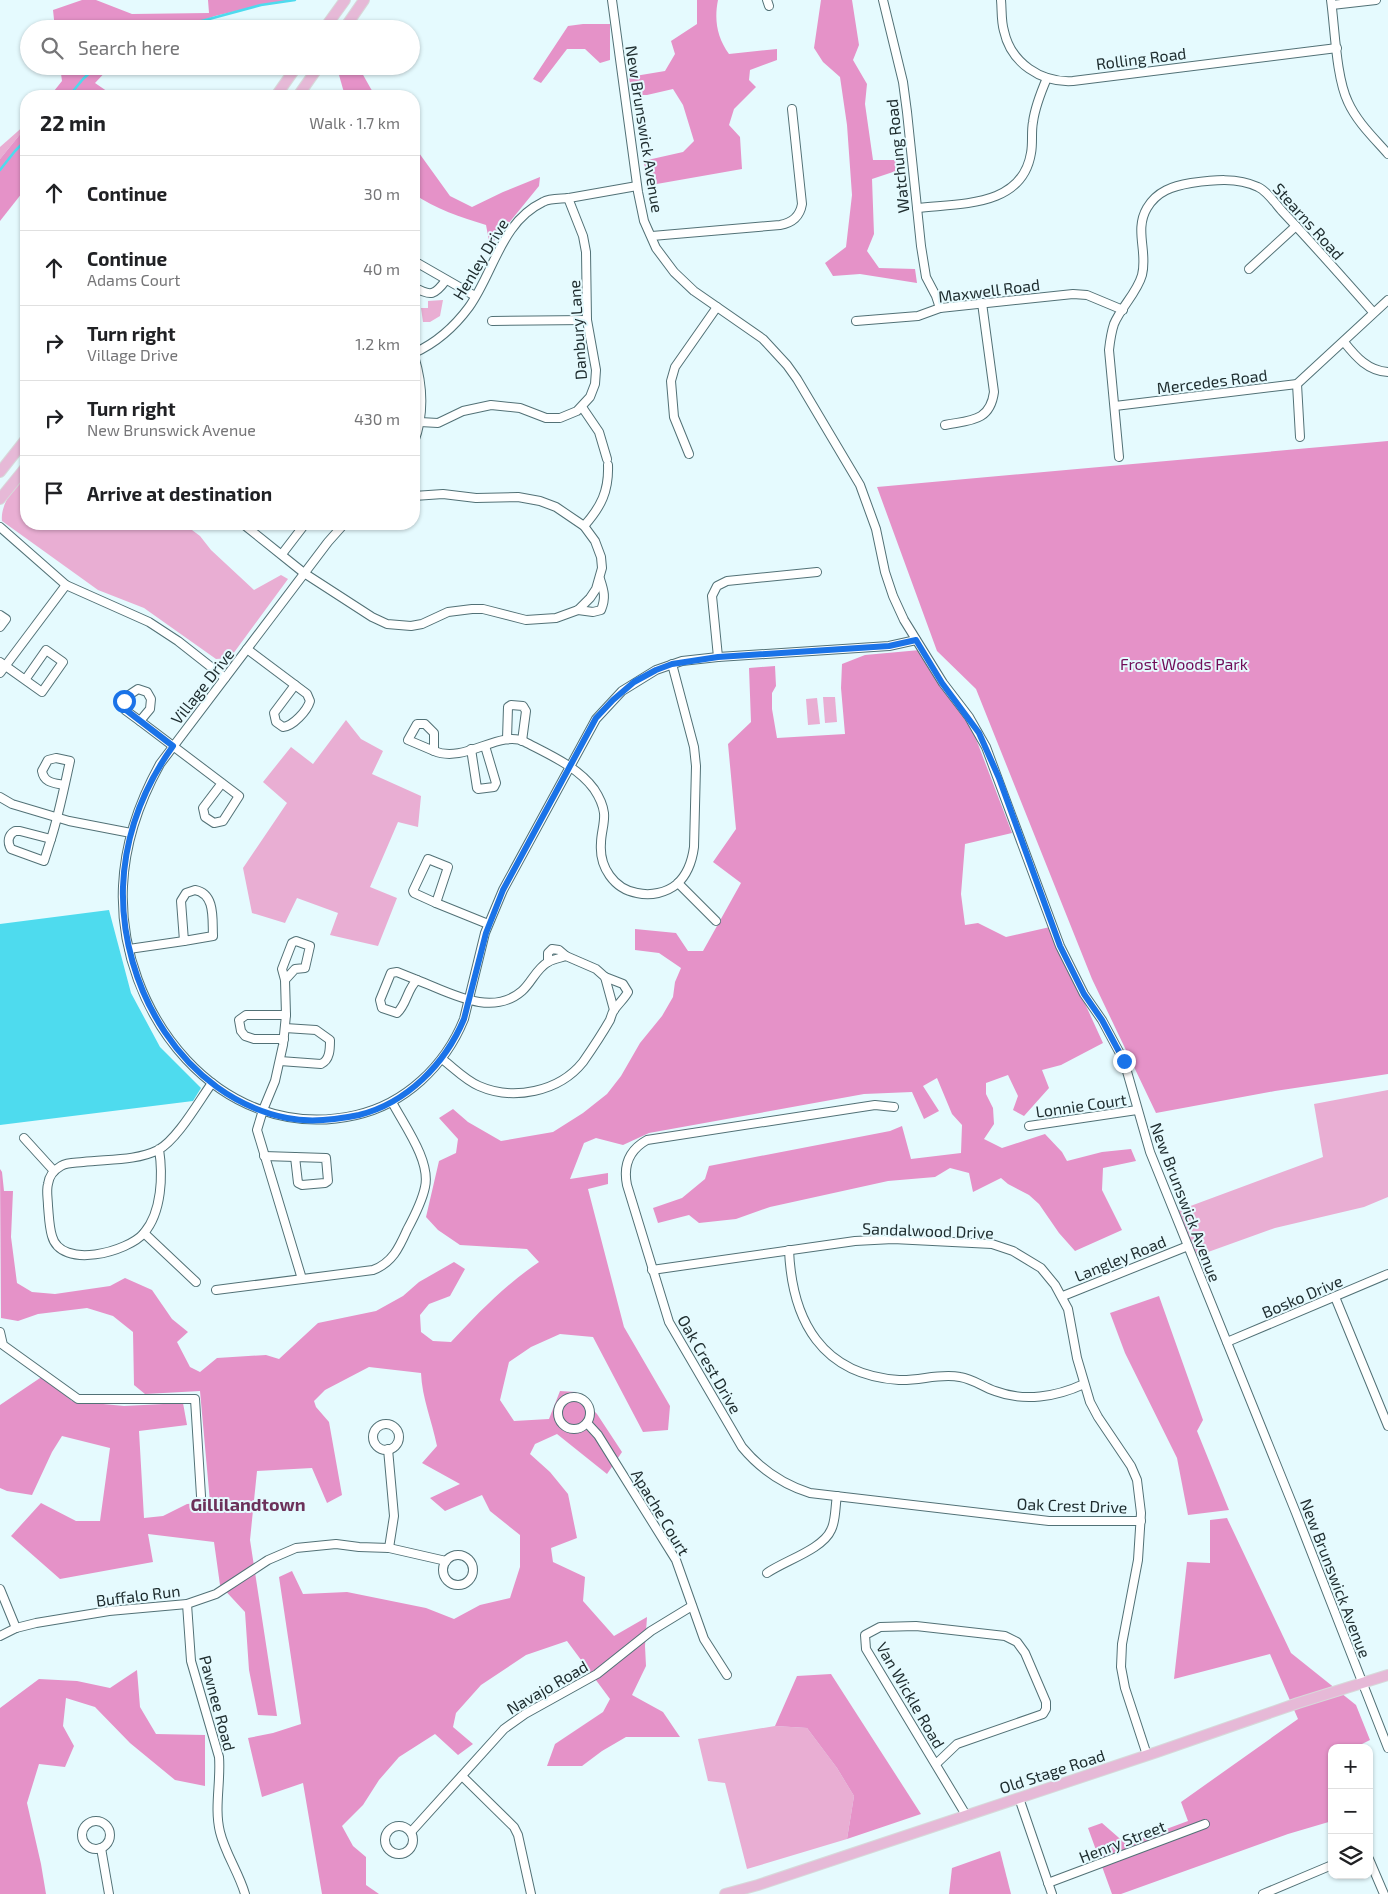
<!DOCTYPE html>
<html lang="en">
<head>
<meta charset="utf-8">
<style>
  :root { --surface:#fff; --page:#f2f2f2; --text:#202124; --muted:#757577; --line:#e0e0e0 }
  body { margin:0; font-family:"Exo 2",sans-serif; background:var(--page); color:var(--text) }
  .controls { position:absolute; right:15px; bottom:15px; display:grid; overflow:hidden; border-radius:10px; box-shadow:0 1px 4px #0004 }
  .controls button { width:45px; height:45px; display:grid; place-items:center; padding:0; border:0; border-bottom:1px solid var(--line); background:var(--surface); color:var(--text); font:25px sans-serif }
  .stop { position:absolute; width:15px; height:15px; margin:-11px; border:4px solid #1a73e8; border-radius:50%; background:#fff }
  .stop.end { background:#1a73e8; border-color:#fff; box-shadow:0 1px 5px #0008 }
  .list { margin:0; padding:0; list-style:none }
  h2 { display:flex; justify-content:space-between; align-items:center; height:65px; margin:0; padding:0 20px; font-size:21px }
  h2 small { font-size:16px; font-weight:400; color:var(--muted) }
  .list li { display:grid; grid-template-columns:32px 1fr auto; gap:15px; align-items:center; box-sizing:border-box; height:75px; padding:0 20px; border-top:1px solid var(--line) }
  .list b { display:block; font-size:19px; white-space:nowrap }
  .list p { margin:0; font-size:16px; white-space:nowrap; color:var(--muted) }
  .list em { font-size:16px; font-style:normal; color:var(--muted) }
  .icon { flex:none; width:28px; height:28px; fill:none; stroke:currentColor; stroke-width:2; stroke-linecap:round; stroke-linejoin:round }
  .map { position:relative; flex:none; width:1388px; height:1894px; overflow:hidden }
  .search { position:absolute; background:var(--surface); box-shadow:0 1px 4px #0004; left:20px; top:20px; width:400px; height:55px; display:flex; align-items:center; gap:12px; box-sizing:border-box; padding:0 18px; border-radius:28px; color:var(--muted); font-size:19px }
  .panel { position:absolute; background:var(--surface); box-shadow:0 1px 4px #0004; left:20px; top:90px; width:400px; height:440px; border-radius:20px }
  .map>svg:first-child { display:block }
  .green { fill:#e9aed3 }
  .forest { fill:#e592c8 }
  .water { fill:#4edbee }
  .lines { fill:none; stroke-linecap:round; stroke-linejoin:round }
  .stream { stroke:#4edbee; stroke-width:2.5 }
  .minor-casing { stroke:#527176; stroke-width:10 }
  .major-casing { stroke:#d7d9da; stroke-width:12 }
  .minor { stroke:#fff; stroke-width:8 }
  .major { stroke:#e6b9d7; stroke-width:10 }
  .route { stroke:#1a73e8; stroke-width:6 }
  .labels { text-anchor:middle; dominant-baseline:central; stroke-width:4; stroke-linejoin:round; paint-order:stroke }
  .street-label { font-size:16px; fill:#202e30; stroke:#e5fafe }
  .park-label { font-size:16px; fill:#700c58; stroke:#e5fafe }
  .neighbourhood-label { font-size:18px; font-weight:bold; fill:#6c315a; stroke:#e5fafe }
</style>
</head>
<body>
<div class="map">
<svg width="1388" height="1894" viewBox="0 0 1388 1894">
  <rect width="100%" height="100%" fill="#e5fafe"/>
  <g class="green">
    <polygon points="26,124 26,127 0,159 0,147"/>
    <polygon points="443,300 440,316 430,322 423,322 421,308 428,308 428,301"/>
    <path d="M26 473V524H184L200 536 211 550 254 590 281 575 288 579 230 658 216 659 144 608 98 590 2 521C0 503 16 486 26 473Z"/>
    <polygon points="823,697 835,697 837,722 825,723"/>
    <polygon points="817,698 820,724 808,725 806,699"/>
    <polygon points="346,720 361,739 383,751 372,774 421,796 418,827 398,822 370,887 397,898 378,946 330,935 338,913 297,898 285,923 252,913 243,868 287,803 263,782 291,747 313,764"/>
    <polygon points="1388,1090 1388,1197 1364,1207 1275,1228 1197,1256 1177,1211 1323,1157 1314,1104"/>
    <polygon points="775,1726 807,1728 837,1768 854,1796 847,1839 747,1869 725,1783 708,1781 698,1739"/>
  </g>
  <g class="forest">
    <polygon points="82,0 96,0 132,14 209,13 208,0 295,0 261,5 215,16 177,29 55,29 53,10"/>
    <path d="M697 0H718C714 20 717 37 729 54L777 49V60L750 70 749 80 756 87 734 109 729 125 740 137 742 169 651 185 643 161 683 152 694 141 683 105 673 89 647 95H632L629 77 665 71 675 54 671 41 697 24Z"/>
    <polygon points="821,0 852,0 859,45 853,60 867,84 865,104 873,160 903,160 899,170 872,179 874,234 867,251 879,268 915,269 917,283 860,274 833,276 825,263 846,247 852,195 847,125 840,77 823,62 814,48"/>
    <polygon points="583,24 610,24 610,60 600,63 585,49 567,49 541,83 533,79 568,26"/>
    <polygon points="60,66 111,66 95,83 114,96 50,96 62,81"/>
    <polygon points="346,66 358,66 375,96 345,96 339,75"/>
    <polygon points="26,127 26,188 0,221 0,159"/>
    <path d="M414 146 450 196 472 207 503 192 540 177 539 186 490 246 486 225C461 217 435 209 414 194Z"/>
    <polygon points="1388,441 1388,1074 1275,1091 1156,1113 1092,979 976,689 937,651 877,487"/>
    <path d="M920 650 973 731 1012 833 965 844 961 894 965 925 978 923 1006 937 1050 927 1103 1043 1061 1065 1042 1070 1049 1088 1024 1116 1013 1110 1018 1096 1008 1075 986 1083V1094L993 1108 994 1124 984 1139 1002 1148 1045 1134 1062 1152 1067 1161 1102 1152 1131 1149 1136 1161 1103 1168 1102 1190 1122 1230 1075 1251 1059 1233 1039 1204 1029 1195 1008 1184 1001 1178 973 1192 969 1173 950 1168 935 1177 888 1181 770 1207 736 1219 699 1223 689 1215 658 1223 653 1208 682 1198 705 1179 709 1166 890 1131 902 1126 911 1159 961 1153 962 1125 952 1114 937 1078 923 1086 939 1111 924 1119 912 1092 864 1094 649 1133 623 1145 596 1138 584 1143 570 1179 608 1173V1184L588 1189 624 1327 670 1406 668 1430 643 1432 593 1337 560 1334 531 1347 509 1362 500 1400 514 1421 549 1419 560 1391 576 1392 597 1414 622 1452 607 1474 557 1434 535 1444 530 1454 550 1472 568 1494 577 1538 551 1548 553 1562 585 1577 583 1601 614 1636 647 1617 645 1646 646 1666 632 1695 663 1712 680 1737H626L602 1751 582 1766H547L555 1744 603 1712 610 1699 567 1641 526 1655 481 1685 456 1713 453 1727 473 1744 458 1755 435 1734 399 1757 379 1780 363 1805 342 1826 353 1846 366 1857V1885L379 1894H322L303 1783 262 1797 248 1738 273 1733 301 1724 279 1577 292 1571 303 1594 347 1592 426 1608 454 1619 480 1605 510 1598 520 1567V1535L490 1511 482 1495 445 1511 430 1498 460 1484 422 1463 437 1446C432 1421 422 1398 421 1373L369 1367 325 1390 314 1401 316 1407 329 1422 342 1495 327 1503 312 1468 257 1471 250 1540 277 1716 258 1715 249 1670 245 1612 220 1585 214 1542 148 1534 153 1562 60 1579 11 1536 41 1503 76 1521H100L110 1448 62 1436 52 1452 32 1495 7 1491 0 1488V1405L43 1376 72 1401 124 1406 183 1403 187 1425 139 1431 144 1518 163 1516 187 1504 210 1502 200 1391 145 1394 134 1385 133 1332 113 1316 87 1308 38 1314 18 1321 1 1318 0 1169 2 1172 4 1191H13L11 1237 17 1283 32 1292 55 1294 110 1286 125 1278 152 1290 172 1319 188 1332 177 1342 190 1367 200 1372 217 1358 266 1355 279 1359 318 1323 376 1311 403 1296 419 1282 454 1262 465 1269 450 1296 429 1304 420 1315 421 1332 433 1341 451 1342C478 1313 505 1285 539 1262L527 1249 460 1245 438 1230 426 1217 439 1161 456 1153 458 1139 439 1118 453 1109 468 1122 501 1141 553 1132 583 1113 607 1094 621 1076 640 1043 662 1016 673 997 675 982 681 968 659 953 635 950V929L676 933 688 951H703L741 883 713 862 736 829 728 744 751 722 749 668 775 666 776 686 772 693V709L777 738 845 734 841 688 842 664 865 655Z"/>
    <polygon points="1159,1296 1203,1420 1197,1431 1229,1510 1188,1515 1177,1458 1125,1353 1110,1313"/>
    <polygon points="1227,1518 1291,1653 1356,1705 1370,1740 1354,1748 1332,1748 1332,1821 1288,1834 1121,1894 1112,1894 1088,1828 1102,1823 1126,1844 1188,1821 1181,1802 1298,1719 1270,1654 1174,1679 1187,1562 1210,1563 1210,1520"/>
    <polygon points="137,1670 140,1707 156,1734 205,1735 205,1786 175,1780 130,1743 95,1707 66,1698 63,1726 74,1746 65,1767 39,1764 27,1803 41,1864 46,1894 0,1894 0,1708 39,1679 77,1681 110,1688"/>
    <polygon points="831,1674 921,1814 847,1839 854,1796 837,1768 807,1728 775,1726 797,1676"/>
    <polygon points="1000,1851 1011,1894 949,1894 952,1868"/>
  </g>
  <polygon class="water" points="109,910 131,993 160,1047 201,1088 193,1101 0,1125 0,924"/>
  <g class="lines">
    <g class="stream">
      <polyline points="172,29 261,5 295,0"/>
      <polyline points="69,96 83,79 97,66"/>
      <polyline points="0,170 15,151 26,140"/>
    </g>
    <g class="minor-casing">
      <g id="minor">
        <polyline points="612,0 638,192 644,221 656,248 674,272 694,291 763,339 787,365 797,379 860,485 876,529 885,572 893,596 904,620 943,683 969,717 986,747 1060,946 1084,994 1102,1020 1124,1061 1150,1152 1296,1513 1388,1748"/>
        <polyline points="767,0 769,6"/>
        <polyline points="883,0 903,82 907,112 921,246 926,277 936,296 940,308"/>
        <path d="M1001 0C1002 10 1001 21 1004 31 1011 63 1041 83 1073 81L1337 48"/>
        <path d="M1331 0C1335 29 1336 77 1348 102 1357 122 1374 138 1388 154"/>
        <polyline points="1332,5 1376,0"/>
        <path d="M917 208C959 203 1022 208 1031 153 1033 143 1031 132 1033 122 1035 107 1041 92 1047 78"/>
        <path d="M652 236 780 225C792 223 800 216 802 204L792 109"/>
        <polyline points="414,261 475,296"/>
        <polyline points="1249,269 1296,226"/>
        <path d="M414 287C431 297 435 295 446 280"/>
        <polyline points="492,321 587,320"/>
        <polyline points="856,321 918,316 940,308 1073,294 1087,295 1123,310"/>
        <path d="M1344 342C1356 357 1368 371 1388 372"/>
        <path d="M414 353C436 343 455 326 469 307 494 272 501 222 543 202 550 198 561 199 569 198 592 194 614 190 637 186"/>
        <path d="M414 356C423 385 425 413 414 442"/>
        <polyline points="1297,384 1300,437"/>
        <polyline points="1115,406 1297,384 1388,300"/>
        <polyline points="582,407 599,432 607,459"/>
        <polyline points="420,422 438,423 463,411 491,405 520,408 546,418 560,418 577,411 590,397 595,384 596,370 587,320 586,252 583,236 568,198"/>
        <path d="M945 425C970 420 990 422 994 392L982 303"/>
        <polyline points="689,454 674,417 671,381 675,367 717,307"/>
        <path d="M1119 457 1109 350C1110 341 1111 333 1114 324 1121 307 1137 293 1142 275 1148 252 1134 230 1147 208 1157 191 1173 186 1191 183 1213 180 1237 177 1258 187 1267 191 1275 203 1282 211 1313 244 1343 278 1373 312"/>
        <polyline points="243,524 304,573 372,617 387,624 411,626 422,624 448,612 472,609 483,609 526,620 556,618 578,610 590,598 596,589 602,568 601,557 595,541 584,526 556,507 540,501 518,497 476,498 443,494 414,496"/>
        <path d="M344 524 328 542 160 764C139 802 125 842 123 886 117 1012 220 1146 356 1115 405 1104 445 1066 464 1019L485 933 503 890 596 719 622 691 656 670 682 661 718 657 889 646 916 640"/>
        <path d="M584 526C601 507 609 491 608 465"/>
        <polyline points="0,527 66,585 149,622 178,641 225,678"/>
        <polyline points="282,554 305,524"/>
        <path d="M578 610 593 612 601 610C606 598 604 591 600 579"/>
        <polyline points="0,615 6,619 0,627"/>
        <polyline points="247,649 295,685"/>
        <polyline points="718,657 712,596 717,586 727,581 817,572"/>
        <polyline points="0,662 42,692 63,662 46,650 25,680"/>
        <polyline points="0,673 66,585"/>
        <path d="M295 685 307 694 310 701C307 711 293 726 283 727L276 722 274 713Z"/>
        <polygon points="138,689 147,692 151,699 150,709 140,721 125,710 123,704 129,695"/>
        <polyline points="140,721 239,796 223,821 214,823 205,817 203,808 222,783"/>
        <polygon points="417,724 425,724 434,733 434,751 408,740"/>
        <polyline points="507,739 508,707 511,705 523,706 526,711 522,741"/>
        <polyline points="471,749 477,788 478,789 494,787 496,783 485,746"/>
        <path d="M434 751C465 764 500 729 525 742 548 754 578 767 594 789 598 795 603 805 604 813 605 823 601 833 601 843 599 867 614 889 637 893 651 896 666 893 677 884 688 874 692 862 694 847L696 766 694 747 672 664"/>
        <polyline points="0,797 12,804 69,821 131,833"/>
        <path d="M15 831H20L51 839 44 861 11 849C7 842 8 835 15 831Z"/>
        <path d="M51 839C59 814 64 788 70 761L56 758 48 760 42 771C44 783 54 783 64 785"/>
        <polygon points="428,859 448,867 436,903 414,893 413,891"/>
        <polyline points="678,883 716,921"/>
        <path d="M195 890C216 894 212 920 213 936L184 941 181 901 186 893Z"/>
        <polyline points="436,903 488,924"/>
        <polyline points="129,949 184,941"/>
        <polyline points="548,962 548,953 552,949 559,950 566,956"/>
        <path d="M397 972 417 980C407 989 407 1004 397 1013L382 1008 380 1000 391 973Z"/>
        <polyline points="285,980 295,969 305,968 310,946 296,941 292,943 282,969 285,980 286,1015 283,1045 275,1081 263,1110 257,1130 302,1279"/>
        <path d="M417 980C449 992 491 1018 522 991 532 982 536 969 548 962 553 959 560 958 566 956L596 969 605 977 614 1010"/>
        <polyline points="284,1039 254,1039 245,1036 241,1031 239,1020 246,1015 286,1015"/>
        <path d="M442 1059C454 1068 465 1080 479 1086 513 1101 559 1092 583 1062 592 1049 602 1034 610 1020 611 1017 612 1013 614 1010 619 1003 624 999 628 992L623 984 605 977"/>
        <path d="M280 1061 321 1064C330 1060 330 1049 330 1040L316 1030 285 1028"/>
        <path d="M894 1107 875 1105 647 1140C629 1150 623 1165 627 1185L669 1322 742 1447C761 1470 782 1484 810 1493L1049 1521H1141"/>
        <polyline points="1029,1126 1137,1110"/>
        <polyline points="24,1138 54,1171"/>
        <path d="M159 1149C163 1175 162 1212 144 1233 128 1252 61 1270 52 1236 49 1226 49 1216 48 1206 48 1199 46 1191 48 1184 49 1176 54 1170 61 1166 68 1162 76 1163 83 1162 107 1159 136 1161 158 1150 177 1140 199 1101 212 1083"/>
        <polyline points="264,1156 295,1157"/>
        <polygon points="295,1157 326,1158 328,1181 325,1183 302,1185 298,1183"/>
        <polyline points="144,1233 196,1282"/>
        <path d="M789 1250C792 1321 822 1375 899 1380 920 1381 939 1373 960 1377 973 1379 983 1387 995 1391 1024 1402 1056 1397 1084 1384"/>
        <polyline points="652,1270 855,1241 893,1239 992,1244 1013,1251 1041,1268 1055,1285 1068,1309 1077,1358 1090,1402 1098,1417 1131,1466 1137,1480 1141,1513 1138,1560 1122,1644 1121,1667 1125,1688 1147,1755"/>
        <path d="M216 1290 373 1270C392 1263 399 1248 407 1230 414 1217 422 1202 425 1187 431 1161 404 1125 392 1102"/>
        <polyline points="1063,1296 1188,1246"/>
        <polyline points="1335,1297 1388,1426"/>
        <polyline points="0,1332 3,1345 78,1399 195,1399 201,1496"/>
        <polyline points="1227,1342 1388,1274"/>
        <circle cx="574" cy="1413" r="16"/>
        <polyline points="587,1423 598,1435 676,1560 704,1639 727,1675"/>
        <circle cx="386" cy="1437" r="13"/>
        <polyline points="388,1449 394,1516 389,1548"/>
        <circle cx="458" cy="1570" r="15"/>
        <path d="M767 1573C784 1561 823 1549 831 1530 836 1521 835 1506 837 1496"/>
        <polyline points="0,1589 16,1628"/>
        <path d="M187 1604 191 1661 219 1757C221 1782 214 1808 220 1832 225 1853 239 1873 245 1894"/>
        <polyline points="0,1636 16,1628 36,1623 109,1611 187,1604 216,1594 268,1560 296,1548 336,1544 359,1547 389,1548 446,1561"/>
        <polyline points="936,1764 957,1744 1043,1714 1046,1709 1046,1702 1025,1653 1017,1642 1005,1636 916,1626 880,1627 865,1635 866,1649 966,1815"/>
        <polyline points="462,1776 514,1827 518,1835 531,1894"/>
        <polyline points="1019,1798 1052,1894"/>
        <circle cx="96" cy="1835" r="14"/>
        <circle cx="399" cy="1840" r="14"/>
        <polyline points="411,1832 504,1729 525,1714 597,1674 651,1631 692,1606"/>
        <polyline points="101,1848 109,1894"/>
        <polyline points="1369,1859 1384,1894"/>
        <polyline points="1048,1883 1205,1824"/>
        <polyline points="1263,1894 1332,1865"/>
      </g>
    </g>
    <g class="major-casing">
      <g id="major">
        <polyline points="324,29 345,0"/>
        <polyline points="344,29 364,0"/>
        <polyline points="276,96 297,66"/>
        <polyline points="298,96 319,66"/>
        <polyline points="0,472 26,439"/>
        <polyline points="0,499 26,467"/>
        <polyline points="725,1894 758,1885 1157,1752 1298,1703 1388,1675"/>
      </g>
    </g>
    <use href="#minor" class="minor"/>
    <use href="#major" class="major"/>
  </g>
  <g class="lines">
    <path class="route" d="M124 701 123 708 126 710 173 746C143 788 125 835 123 887 120 987 183 1097 287 1118 311 1123 335 1120 359 1115 407 1103 445 1064 464 1019L486 933 503 890 596 718 613 700 634 682 656 670 672 664 718 657 889 646 916 640 942 683 979 733 999 778 1060 946 1084 994 1102 1020 1124 1061"/>
  </g>
  <g class="labels">
    <g class="street-label">
      <text transform="translate(1141 58) rotate(-7)">Rolling Road</text>
      <text transform="translate(645 129) rotate(81)">New Brunswick Avenue</text>
      <text transform="translate(897 156) rotate(-96)">Watchung Road</text>
      <text transform="translate(1309 221) rotate(48)">Stearns Road</text>
      <text transform="translate(480 259) rotate(-59)">Henley Drive</text>
      <text transform="translate(989 290) rotate(-7)">Maxwell Road</text>
      <text transform="translate(577 330) rotate(-94)">Danbury Lane</text>
      <text transform="translate(1212 381) rotate(-7)">Mercedes Road</text>
      <text transform="translate(202 686) rotate(-52)">Village Drive</text>
      <text transform="translate(1081 1105) rotate(-8)">Lonnie Court</text>
      <text transform="translate(1186 1202) rotate(69)">New Brunswick Avenue</text>
      <text transform="translate(928 1230) rotate(2)">Sandalwood Drive</text>
      <text transform="translate(1120 1258) rotate(-22)">Langley Road</text>
      <text transform="translate(1302 1296) rotate(-23)">Bosko Drive</text>
      <text transform="translate(710 1364) rotate(60)">Oak Crest Drive</text>
      <text transform="translate(1072 1505) rotate(2)">Oak Crest Drive</text>
      <text transform="translate(661 1512) rotate(59)">Apache Court</text>
      <text transform="translate(1336 1578) rotate(69)">New Brunswick Avenue</text>
      <text transform="translate(138 1595) rotate(-7)">Buffalo Run</text>
      <text transform="translate(547 1687) rotate(-30)">Navajo Road</text>
      <text transform="translate(911 1695) rotate(60)">Van Wickle Road</text>
      <text transform="translate(218 1703) rotate(75)">Pawnee Road</text>
      <text transform="translate(1052 1771) rotate(-18)">Old Stage Road</text>
      <text transform="translate(1122 1841) rotate(-21)">Henry Street</text>
    </g>
    <g class="park-label">
      <text x="1184" y="663">Frost Woods Park</text>
    </g>
    <g class="neighbourhood-label">
      <text x="248" y="1504">Gillilandtown</text>
    </g>
  </g>
</svg>
<div class="controls">
<button>+</button>
<button>−</button>
<button><svg class="icon" aria-label="layers" viewBox="0 0 24 24"><path d="M12 4l9 5-9 5-9-5zM3 14l9 5 9-5"/></svg></button>
</div>
<div class="stop" style="left:124px;top:701px"></div>
<div class="stop end" style="left:1124px;top:1061px"></div>
<div class="search"><svg class="icon" aria-label="search" viewBox="0 0 24 24"><circle cx="10" cy="10" r="6"/><path d="M15 15l6 6"/></svg>Search here</div>
<section class="panel">
<h2>22 min<small>Walk · 1.7 km</small></h2>
<ul class="list">
<li><svg class="icon" aria-label="ahead" viewBox="0 0 24 24"><path d="M12 20V5M6 11l6-6 6 6"/></svg><div><b>Continue</b></div><em>30 m</em></li>
<li><svg class="icon" aria-label="ahead" viewBox="0 0 24 24"><path d="M12 20V5M6 11l6-6 6 6"/></svg><div><b>Continue</b><p>Adams Court</p></div><em>40 m</em></li>
<li><svg class="icon" aria-label="right" viewBox="0 0 24 24"><path d="M7 20v-9h11M14 6l5 5-5 5"/></svg><div><b>Turn right</b><p>Village Drive</p></div><em>1.2 km</em></li>
<li><svg class="icon" aria-label="right" viewBox="0 0 24 24"><path d="M7 20v-9h11M14 6l5 5-5 5"/></svg><div><b>Turn right</b><p>New Brunswick Avenue</p></div><em>430 m</em></li>
<li><svg class="icon" aria-label="arrive" viewBox="0 0 24 24"><path d="M6 21V4h12l-3 4 3 4H6"/></svg><div><b>Arrive at destination</b></div></li>
</ul>
</section>
</div>
</body>
</html>
